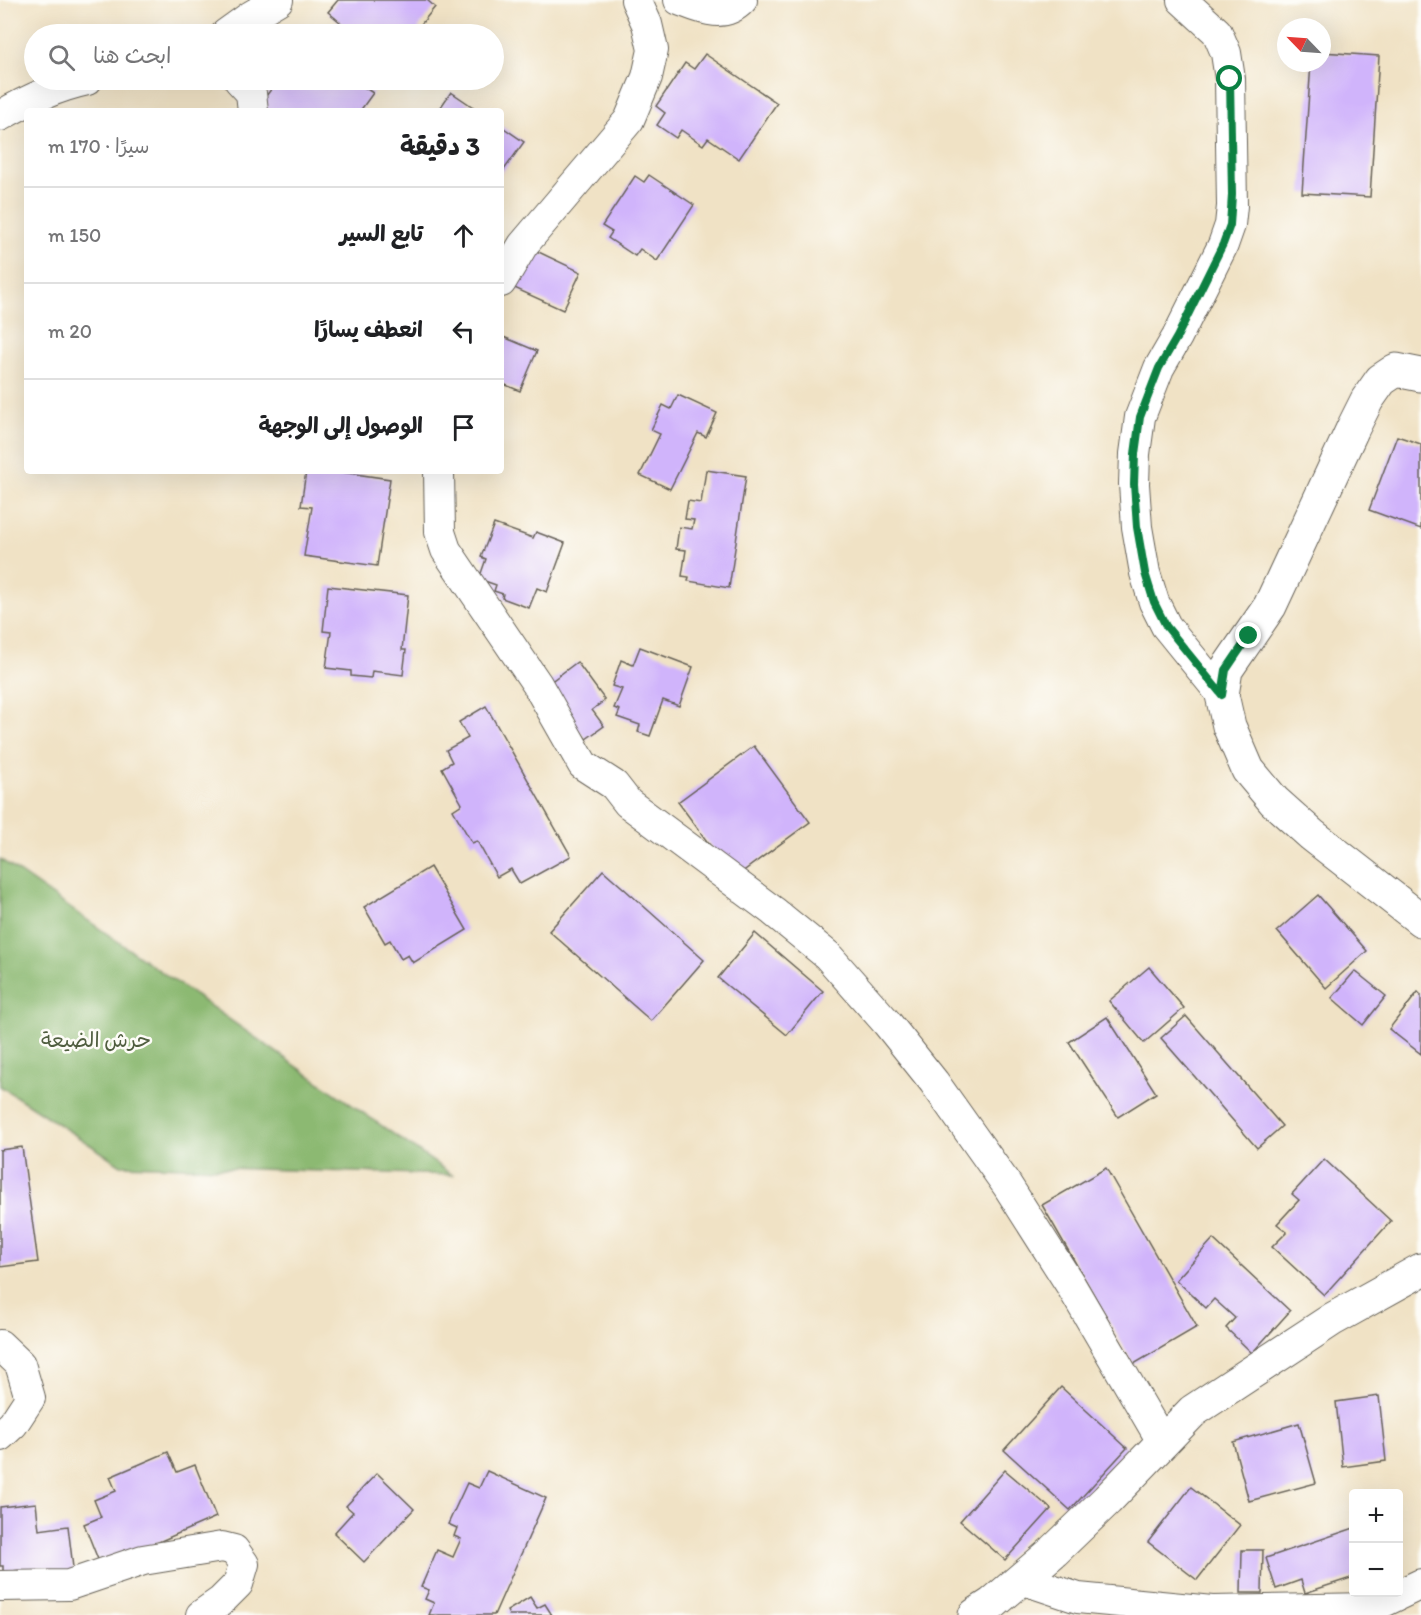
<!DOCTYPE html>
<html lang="ar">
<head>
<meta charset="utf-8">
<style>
  :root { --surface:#fff; --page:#f2f2f2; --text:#202124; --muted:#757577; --line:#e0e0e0 }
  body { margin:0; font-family:Itim,"Playpen Sans Arabic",sans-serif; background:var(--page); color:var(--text); direction:rtl }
  .controls { position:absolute; right:18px; bottom:18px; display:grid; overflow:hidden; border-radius:6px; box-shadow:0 6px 24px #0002 }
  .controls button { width:54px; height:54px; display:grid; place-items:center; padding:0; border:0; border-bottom:2px solid var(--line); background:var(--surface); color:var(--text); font:30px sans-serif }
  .compass { position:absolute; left:1277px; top:18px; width:54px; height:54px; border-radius:50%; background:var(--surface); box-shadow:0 6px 24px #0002; rotate:295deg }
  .stop { position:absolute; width:18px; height:18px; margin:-14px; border:4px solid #0b8043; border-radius:50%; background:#fff }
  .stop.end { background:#0b8043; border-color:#fff; box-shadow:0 2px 6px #0008 }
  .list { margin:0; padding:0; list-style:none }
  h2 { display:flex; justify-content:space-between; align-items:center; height:78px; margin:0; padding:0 24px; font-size:26px }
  h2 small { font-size:20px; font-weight:400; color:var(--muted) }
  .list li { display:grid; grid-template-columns:39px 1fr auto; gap:18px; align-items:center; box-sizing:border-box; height:96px; padding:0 24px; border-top:2px solid var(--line) }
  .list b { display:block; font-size:22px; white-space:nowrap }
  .list em { font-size:20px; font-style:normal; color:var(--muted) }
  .icon { flex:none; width:33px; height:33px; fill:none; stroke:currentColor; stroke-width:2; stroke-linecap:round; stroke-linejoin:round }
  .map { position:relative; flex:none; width:1421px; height:1615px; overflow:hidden; direction:ltr }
  .search { position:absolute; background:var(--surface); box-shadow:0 6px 24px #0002; left:24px; top:24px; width:480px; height:66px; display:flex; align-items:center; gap:15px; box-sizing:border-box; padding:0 21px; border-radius:33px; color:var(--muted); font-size:22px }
  .panel { position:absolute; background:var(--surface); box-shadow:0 6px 24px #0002; left:24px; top:108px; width:480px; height:366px; border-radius:6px; direction:rtl }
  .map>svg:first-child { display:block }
  .forest { fill:#8cb972; stroke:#546a47; stroke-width:1.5 }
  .building { fill:#d0b4fb }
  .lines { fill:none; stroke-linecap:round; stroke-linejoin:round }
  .minor-casing { stroke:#666157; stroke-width:32 }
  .tertiary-casing { stroke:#666157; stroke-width:35 }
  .minor { stroke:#fff; stroke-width:30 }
  .tertiary { stroke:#fff; stroke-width:33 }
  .route { stroke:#0b8043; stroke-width:8 }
  .labels { text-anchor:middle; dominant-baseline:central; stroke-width:5; stroke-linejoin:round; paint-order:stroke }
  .park-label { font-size:21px; fill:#505e40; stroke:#fdfcf7 }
</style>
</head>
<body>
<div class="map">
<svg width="1421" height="1615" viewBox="0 0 1421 1615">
  <rect width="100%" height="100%" fill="#fdfcf7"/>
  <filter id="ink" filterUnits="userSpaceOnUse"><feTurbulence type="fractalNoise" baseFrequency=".0167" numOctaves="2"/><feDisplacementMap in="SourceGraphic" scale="12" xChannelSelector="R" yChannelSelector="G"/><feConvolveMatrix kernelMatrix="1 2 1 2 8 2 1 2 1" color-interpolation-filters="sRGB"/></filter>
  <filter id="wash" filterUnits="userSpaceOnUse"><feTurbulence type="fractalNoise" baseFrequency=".008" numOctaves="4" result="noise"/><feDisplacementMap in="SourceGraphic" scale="24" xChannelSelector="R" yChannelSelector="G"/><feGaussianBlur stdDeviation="1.35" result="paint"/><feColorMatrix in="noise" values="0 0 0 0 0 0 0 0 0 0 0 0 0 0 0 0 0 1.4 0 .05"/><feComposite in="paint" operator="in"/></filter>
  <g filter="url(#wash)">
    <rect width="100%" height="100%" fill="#f0e2c5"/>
    <polygon class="forest" points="0,859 452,1175 121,1165 0,1086"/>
    <g id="blocks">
      <g class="building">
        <polygon points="338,0 427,0 435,7 418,28 426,34 352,34 353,33 328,12"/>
        <polygon points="1322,52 1379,56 1370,197 1302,193 1311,63 1322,63"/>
        <polygon points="705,54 777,103 739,159 708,138 703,145 681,130 676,138 657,125 665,113 656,106 685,63 694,69"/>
        <polygon points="278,80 353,80 373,93 360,111 269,111 260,104"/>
        <polygon points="451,92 479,111 438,111"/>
        <polygon points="501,126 524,142 501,174"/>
        <polygon points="649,175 694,205 657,261 640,249 635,256 608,238 612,232 602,226 635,176 644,182"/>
        <polygon points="528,247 581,272 563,310 510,286"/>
        <polygon points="501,336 537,351 520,391 501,383"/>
        <polygon points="678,395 717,413 706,437 698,433 670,489 640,475 660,434 651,430 663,405 671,409"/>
        <polygon points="1397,436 1421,444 1421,529 1369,510"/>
        <polygon points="706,470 746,476 729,588 688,581 689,577 682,576 686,550 676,549 679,527 692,529 694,520 685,519 688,501 701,503"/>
        <polygon points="306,471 334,471 390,479 377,566 304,556 312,507 301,506"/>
        <polygon points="494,524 533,538 536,532 565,543 547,592 537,588 529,608 502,598 503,594 494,591 496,585 479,579 486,559 481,557"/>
        <polygon points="328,586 408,595 402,650 406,650 403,675 372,671 371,678 351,676 351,671 326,668 331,632 323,631"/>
        <polygon points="640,647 693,667 679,706 663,700 650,736 638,732 640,725 617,717 620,710 614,708 622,689 612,686 621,660 633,665"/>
        <polygon points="577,662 605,700 592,710 604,726 586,739 582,733 568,723 574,718 549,683"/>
        <polygon points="486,706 571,856 520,884 511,869 497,877 477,841 472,843 453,810 462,804 442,768 452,762 446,750 468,738 459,722"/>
        <polygon points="754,746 810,822 734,878 678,802"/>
        <polygon points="430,867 467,930 413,963 408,955 401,959 390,940 385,943 364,907"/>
        <polygon points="603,870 704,960 651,1021 549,931"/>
        <polygon points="1318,895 1367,951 1326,988 1277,931"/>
        <polygon points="755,933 823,991 787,1035 718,978"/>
        <polygon points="1149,967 1184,1008 1144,1043 1109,1001"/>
        <polygon points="1355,971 1386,996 1363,1025 1332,998"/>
        <polygon points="1418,992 1421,995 1421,1054 1389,1029"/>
        <polygon points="1186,1016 1282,1126 1257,1148 1161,1038"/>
        <polygon points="1107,1017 1156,1093 1118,1117 1069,1042"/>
        <polygon points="22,1147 38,1262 0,1267 0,1150"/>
        <polygon points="1324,1159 1391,1221 1324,1295 1272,1247 1287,1232 1277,1224 1299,1200 1292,1194"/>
        <polygon points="1106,1168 1197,1327 1134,1364 1042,1205"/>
        <polygon points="1213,1239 1290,1311 1252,1353 1226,1328 1235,1318 1214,1299 1206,1308 1176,1280"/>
        <polygon points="1061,1387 1127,1448 1070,1510 1004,1450"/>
        <polygon points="1379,1396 1386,1461 1343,1467 1336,1402"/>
        <polygon points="1299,1423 1316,1483 1249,1501 1233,1442"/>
        <polygon points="168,1452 177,1472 195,1465 216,1517 101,1567 84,1524 101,1517 94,1500 116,1491 110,1477"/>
        <polygon points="1005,1470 1051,1509 1005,1560 960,1521"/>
        <polygon points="487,1471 546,1498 494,1615 429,1615 434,1603 425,1599 429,1590 421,1587 437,1550 453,1557 461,1539 454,1536 457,1528 448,1524 467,1483 479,1488"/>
        <polygon points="377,1473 414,1509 364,1562 334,1533 353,1512 346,1506"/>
        <polygon points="1191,1487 1240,1525 1197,1580 1148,1542"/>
        <polygon points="36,1503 39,1530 68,1526 74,1576 20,1577 19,1570 3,1572 3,1566 0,1566 0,1507"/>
        <polygon points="1354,1528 1354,1577 1305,1593 1301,1580 1276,1589 1266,1558"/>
        <polygon points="1242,1550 1263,1550 1262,1593 1241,1593"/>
        <polygon points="530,1597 537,1608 545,1604 552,1615 509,1615 507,1611"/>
      </g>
    </g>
  </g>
  <g filter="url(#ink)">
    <use href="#blocks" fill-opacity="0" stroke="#666157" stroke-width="1.5"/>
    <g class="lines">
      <g class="minor-casing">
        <g id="minor">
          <path d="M679 0C700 8 723 20 742 0"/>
          <polyline points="1182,0 1217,32 1226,53 1230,79 1232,206 1230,225 1223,245 1177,337 1159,368 1140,417 1135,454 1134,484 1137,527 1145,573 1154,602 1166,626 1222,695"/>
          <polyline points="226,34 251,16 278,0"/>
          <polyline points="239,80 251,93 253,111"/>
          <path d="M0 116C29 99 55 87 87 80"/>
          <polyline points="501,282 523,245 629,120 647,77 653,50 647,24 636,0"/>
          <polyline points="439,471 440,532 446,550 537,684 583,765 614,785 628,803 773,911 827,955 887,1023 934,1082 1007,1185 1070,1284 1163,1443"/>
          <polyline points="0,1345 20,1364 30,1398 13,1424 0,1436"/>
          <polyline points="1021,1579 1078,1598 1212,1611 1371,1608 1421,1584"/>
          <polyline points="0,1586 69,1585 143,1560 222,1547 234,1550 244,1564 238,1584 221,1601 201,1615"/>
        </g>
      </g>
      <g class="tertiary-casing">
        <g id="tertiary">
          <polyline points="1421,375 1396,370 1381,380 1367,400 1353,428 1270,606 1226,670 1222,695 1229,726 1248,770 1274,801 1312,835 1421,920"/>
          <polyline points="975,1615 992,1604 1054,1551 1107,1500 1193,1411 1333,1319 1421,1270"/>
        </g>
      </g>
      <use href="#minor" class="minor"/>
      <use href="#tertiary" class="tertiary"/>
    </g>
  </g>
  <g class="lines" filter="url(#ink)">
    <polyline class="route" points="1230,79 1232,195 1230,225 1223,244 1177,337 1159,368 1140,417 1135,454 1134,484 1137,527 1145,573 1154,602 1166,626 1222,695 1226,670 1249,636"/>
  </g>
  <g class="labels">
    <g class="park-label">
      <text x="96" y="1039">حرش الضيعة</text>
    </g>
  </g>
</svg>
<div class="controls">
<button>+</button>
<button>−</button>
</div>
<svg class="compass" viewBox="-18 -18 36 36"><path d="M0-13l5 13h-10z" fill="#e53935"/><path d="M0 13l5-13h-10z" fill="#757577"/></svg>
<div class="stop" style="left:1230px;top:79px"></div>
<div class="stop end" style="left:1249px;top:636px"></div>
<div class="search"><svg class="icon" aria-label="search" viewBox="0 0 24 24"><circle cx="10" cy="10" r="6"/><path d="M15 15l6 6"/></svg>ابحث هنا</div>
<section class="panel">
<h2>3 دقيقة<small>سيرًا · 170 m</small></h2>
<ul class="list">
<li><svg class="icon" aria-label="ahead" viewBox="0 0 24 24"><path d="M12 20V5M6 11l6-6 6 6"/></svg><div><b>تابع السير</b></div><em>150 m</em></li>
<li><svg class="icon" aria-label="left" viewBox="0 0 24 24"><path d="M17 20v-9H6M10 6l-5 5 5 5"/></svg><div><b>انعطف يسارًا</b></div><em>20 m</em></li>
<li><svg class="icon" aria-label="arrive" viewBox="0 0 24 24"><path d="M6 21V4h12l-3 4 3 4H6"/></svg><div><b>الوصول إلى الوجهة</b></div></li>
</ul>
</section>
</div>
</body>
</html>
